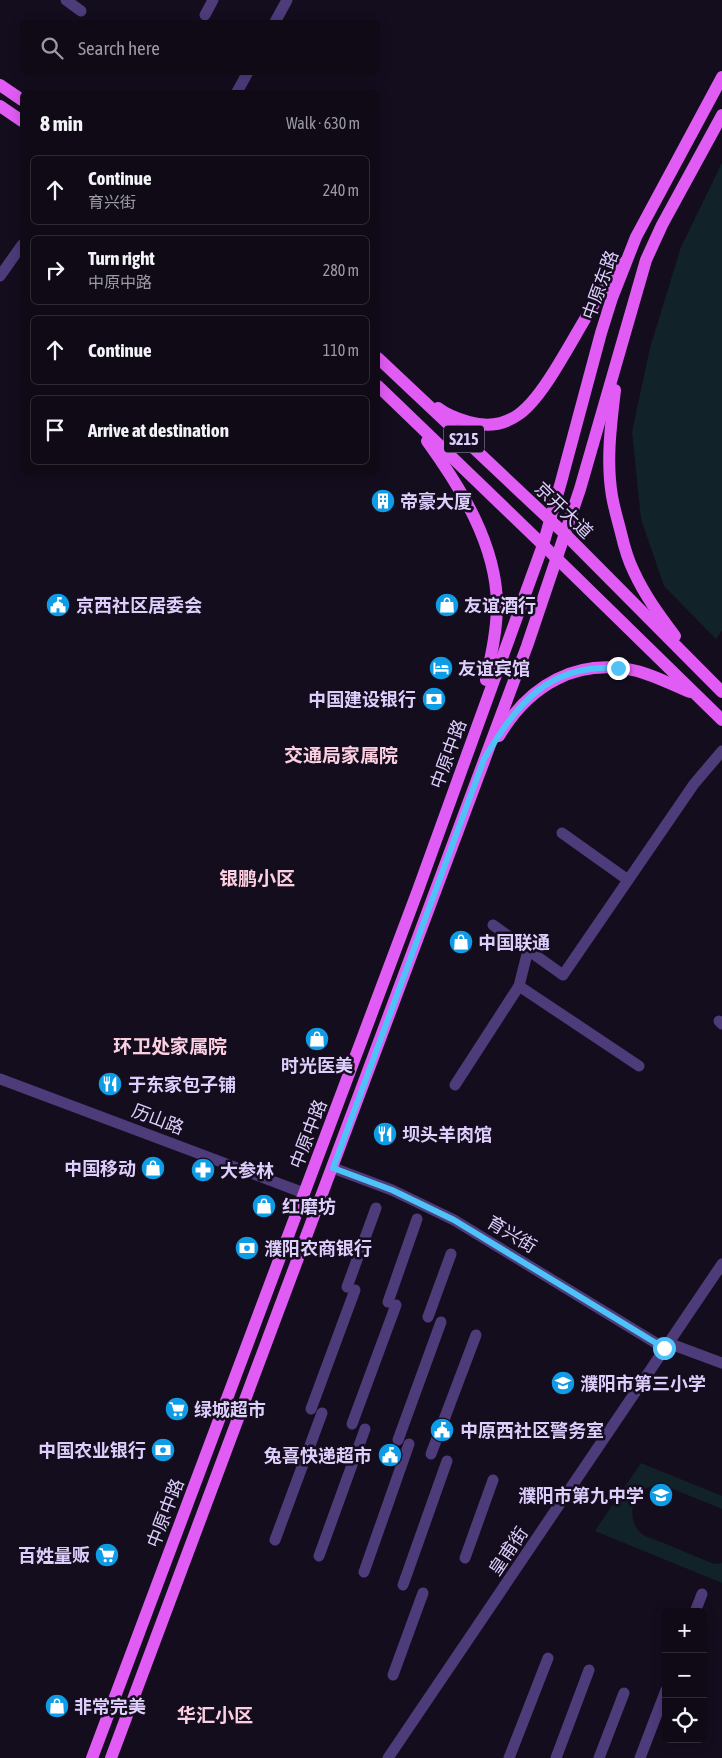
<!DOCTYPE html>
<html lang="en">
<head>
<meta charset="utf-8">
<style>
  :root { --surface:#0f0a16; --page:#18131f; --text:#f1f3f6; --muted:#9b9aa1; --line:#2f2b35 }
  body { margin:0; font-family:"Asap Condensed","Noto Sans SC",sans-serif; background:var(--page); color:var(--text) }
  .controls { position:absolute; right:15px; bottom:15px; display:grid; overflow:hidden; border-radius:8px; box-shadow:0 2px 12px #0003 }
  .controls button { width:45px; height:45px; display:grid; place-items:center; padding:0; border:0; border-bottom:1px solid var(--line); background:var(--surface); color:var(--text); font:25px sans-serif }
  .stop { position:absolute; width:15px; height:15px; margin:-11px; border:4px solid #4fc3f7; border-radius:50%; background:#fff }
  .stop.end { background:#4fc3f7; border-color:#fff; box-shadow:0 1px 5px #0008 }
  .list { margin:0; padding:0; list-style:none }
  h2 { display:flex; justify-content:space-between; align-items:center; height:65px; margin:0; padding:0 20px; font-size:21px }
  h2 small { font-size:16px; font-weight:400; color:var(--muted) }
  .list li { display:grid; grid-template-columns:32px 1fr auto; gap:15px; align-items:center; box-sizing:border-box; height:70px; margin:0 10px 10px; padding:0 10px; border:1px solid var(--line); border-radius:8px }
  .list b { display:block; font-size:19px; white-space:nowrap }
  .list p { margin:0; font-size:16px; white-space:nowrap; color:var(--muted) }
  .list em { font-size:16px; font-style:normal; color:var(--muted) }
  .icon { flex:none; width:28px; height:28px; fill:none; stroke:currentColor; stroke-width:2; stroke-linecap:round; stroke-linejoin:round }
  .map { position:relative; flex:none; width:722px; height:1758px; overflow:hidden }
  .search { position:absolute; background:var(--surface); box-shadow:0 2px 12px #0003; left:20px; top:20px; width:360px; height:55px; display:flex; align-items:center; gap:12px; box-sizing:border-box; padding:0 18px; border-radius:8px; color:var(--muted); font-size:19px }
  .panel { position:absolute; background:var(--surface); box-shadow:0 2px 12px #0003; left:20px; top:90px; width:360px; height:385px; border-radius:8px }
  .map>svg:first-child { display:block }
  .green { fill:#112328 }
  .lines { fill:none; stroke-linecap:round; stroke-linejoin:round }
  .minor { stroke:#4d3b7a; stroke-width:11 }
  .major { stroke:#e15cf4; stroke-width:12 }
  .route { stroke:#4fc3f7; stroke-width:6 }
  .labels { text-anchor:middle; dominant-baseline:central; stroke-width:5; stroke-linejoin:round; paint-order:stroke }
  .shield { fill:#140d1e; stroke:#a194b9; stroke-width:1 }
  .shield-label { font-size:16px; font-weight:bold; fill:#decefc }
  .street-label { font-size:18px; fill:#decefc; stroke:#140d1e }
  .poi-label { font-size:18px; font-weight:bold; fill:#decefc; stroke:#140d1e; text-anchor:start }
  .neighbourhood-label { font-size:19px; font-weight:bold; fill:#fcd0e1; stroke:#140d1e }
</style>
</head>
<body>
<div class="map">
<svg width="722" height="1758" viewBox="0 0 722 1758">
  <rect width="100%" height="100%" fill="#140d1e"/>
  <g class="green">
    <polygon points="722,163 722,630 716,639 664,586 641,519 632,432 650,348 681,247"/>
    <path d="M641 1463 722 1496V1509L663 1485C652 1485 642 1488 636 1498 630 1509 631 1526 642 1534 648 1538 657 1540 664 1543 680 1550 697 1557 714 1564L722 1563V1583L595 1531Z"/>
  </g>
  <g class="lines">
    <g class="minor">
      <polyline points="66,0 81,11"/>
      <polyline points="205,15 213,0"/>
      <polyline points="275,22 287,0"/>
      <polyline points="237,92 248,72"/>
      <polyline points="0,276 22,245"/>
      <polyline points="562,833 628,880"/>
      <polyline points="493,925 563,975 694,784 722,751"/>
      <polyline points="519,986 639,1066"/>
      <polyline points="719,1021 722,1024"/>
      <polyline points="0,1079 304,1193"/>
      <polyline points="455,1085 519,986 528,950"/>
      <polyline points="333,1168 392,1190 454,1220 664,1348"/>
      <polyline points="347,1287 376,1208"/>
      <polyline points="388,1302 417,1219"/>
      <polyline points="428,1317 451,1254"/>
      <polyline points="668,1343 722,1363"/>
      <polyline points="311,1409 355,1290"/>
      <polyline points="352,1424 396,1305"/>
      <polyline points="398,1440 441,1322"/>
      <polyline points="431,1454 476,1335"/>
      <polyline points="275,1540 322,1413"/>
      <polyline points="319,1556 365,1429"/>
      <polyline points="465,1558 493,1480"/>
      <polyline points="364,1572 409,1444"/>
      <polyline points="403,1585 447,1461"/>
      <polyline points="695,1612 702,1594"/>
      <polyline points="393,1675 423,1593"/>
      <polyline points="388,1758 722,1264"/>
      <polyline points="509,1758 548,1658"/>
      <polyline points="556,1758 589,1670"/>
      <polyline points="599,1758 624,1693"/>
      <polyline points="640,1758 666,1690"/>
    </g>
    <g class="major">
      <polyline points="0,85 22,100"/>
      <polyline points="0,106 22,121"/>
      <polyline points="378,358 566,535 722,692"/>
      <polyline points="378,386 543,545 722,720"/>
      <path d="M615 390C611 424 606 461 612 496 614 508 618 521 621 533 624 546 628 560 634 572 645 596 660 616 675 636"/>
      <path d="M438 408C447 415 458 419 469 422 511 434 533 405 553 373 565 354 576 334 588 314 598 297 609 280 620 263"/>
      <path d="M427 441C461 488 496 544 497 604 497 630 491 656 486 680"/>
      <path d="M499 736C529 685 577 657 637 671 655 676 673 685 690 692"/>
      <polyline points="92,1758 418,890 543,545 561,482 601,333 612,298 636,237 722,77"/>
      <polyline points="111,1758 527,646 580,489 646,260 662,225 722,115"/>
    </g>
  </g>
  <g class="lines">
    <path class="route" d="M618 668C547 664 517 704 484 759L333 1168 392 1190 454 1220 664 1348"/>
  </g>
  <defs>
    <g id="building-disc" transform="scale(1.25)"><circle r="9.5" fill="#0f9ce6" stroke="#140d1e"/><path d="M-4-6H4V6H1V3H-1V6H-4ZM-2.5-4.3h1.7v1.8h-1.7ZM.8-4.3h1.7v1.8H.8ZM-2.5-1h1.7V.8h-1.7ZM.8-1h1.7V.8H.8Z" fill="#fff"/></g>
    <g id="civic-disc" transform="scale(1.25)"><circle r="9.5" fill="#0f9ce6" stroke="#140d1e"/><path d="M-.6-6.5H3V-4.5H.6V-3L4-1V1h2V6H-6V1h2V-1L-.6-3ZM-1.2 2.5V6h2.4V2.5Z" fill="#fff"/></g>
    <g id="shop-disc" transform="scale(1.25)"><circle r="9.5" fill="#0f9ce6" stroke="#140d1e"/><path d="M-5-2.5h2.3a2.7 3.5 0 0 1 5.4 0H5L5.5 6h-11ZM-1.5-2.5h3a1.5 2.3 0 0 0-3 0Z" fill="#fff"/></g>
    <g id="hotel-disc" transform="scale(1.25)"><circle r="9.5" fill="#0f9ce6" stroke="#140d1e"/><path d="M-6-4.5h1.5V1H6V5H4.5V3h-9V5H-6ZM-4 0a1.8 1.8 0 1 1 3.6 0ZM.5 0V-2.5h3Q6-2.5 6 0Z" fill="#fff"/></g>
    <g id="bank-disc" transform="scale(1.25)"><circle r="9.5" fill="#0f9ce6" stroke="#140d1e"/><path d="M-6-4H6V4H-6ZM0-2.3a2.3 2.3 0 1 0 0 4.6a2.3 2.3 0 1 0 0-4.6Z" fill="#fff"/></g>
    <g id="restaurant-disc" transform="scale(1.25)"><circle r="9.5" fill="#0f9ce6" stroke="#140d1e"/><path d="M-5-6h1v4h1v-4h1v4h1v-4h1v5L-1.5 .5V6h-2V.5L-5-1ZM5-6V6H3V1.5H1.5Q1.5-4 5-6Z" fill="#fff"/></g>
    <g id="pharmacy-disc" transform="scale(1.25)"><circle r="9.5" fill="#0f9ce6" stroke="#140d1e"/><path d="M-2-6h4v4h4v4h-4v4h-4v-4h-4v-4h4Z" fill="#fff"/></g>
    <g id="school-disc" transform="scale(1.25)"><circle r="9.5" fill="#0f9ce6" stroke="#140d1e"/><path d="M0-5L7-2L0 1L-7-2ZM-4 1L0 2.5L4 1V4Q0 6-4 4Z" fill="#fff"/></g>
    <g id="supermarket-disc" transform="scale(1.25)"><circle r="9.5" fill="#0f9ce6" stroke="#140d1e"/><path d="M-6-5.5h2.5l.6 2H6L4.5 2H-2.5L-4.4-4H-6ZM-1.5 3.2a1.3 1.3 0 1 0 .1 0ZM3 3.2a1.3 1.3 0 1 0 .1 0Z" fill="#fff"/></g>
  </defs>
  <g fill-rule="evenodd">
    <use href="#building-disc" x="383" y="501"/>
    <use href="#civic-disc" x="58" y="605"/>
    <use href="#shop-disc" x="447" y="605"/>
    <use href="#hotel-disc" x="441" y="668"/>
    <use href="#bank-disc" x="434" y="699"/>
    <use href="#shop-disc" x="461" y="942"/>
    <use href="#shop-disc" x="317" y="1039"/>
    <use href="#restaurant-disc" x="110" y="1084"/>
    <use href="#restaurant-disc" x="385" y="1134"/>
    <use href="#shop-disc" x="153" y="1168"/>
    <use href="#pharmacy-disc" x="203" y="1170"/>
    <use href="#shop-disc" x="264" y="1206"/>
    <use href="#bank-disc" x="247" y="1248"/>
    <use href="#school-disc" x="563" y="1383"/>
    <use href="#supermarket-disc" x="177" y="1409"/>
    <use href="#civic-disc" x="442" y="1430"/>
    <use href="#bank-disc" x="163" y="1450"/>
    <use href="#civic-disc" x="390" y="1455"/>
    <use href="#school-disc" x="661" y="1495"/>
    <use href="#supermarket-disc" x="107" y="1555"/>
    <use href="#shop-disc" x="57" y="1706"/>
  </g>
  <g class="labels">
    <rect class="shield" x="444" y="425.5" width="40" height="27" rx="4"/>
    <g class="shield-label">
      <text x="464" y="439">S215</text>
    </g>
    <g class="street-label">
      <text transform="translate(600 285) rotate(-70)">中原东路</text>
      <text transform="translate(564 510) rotate(44)">京开大道</text>
      <text transform="translate(448 754) rotate(-70)">中原中路</text>
      <text transform="translate(158 1119) rotate(21)">历山路</text>
      <text transform="translate(308 1134) rotate(-69)">中原中路</text>
      <text transform="translate(512 1234) rotate(31)">育兴街</text>
      <text transform="translate(165 1513) rotate(-69)">中原中路</text>
      <text transform="translate(508 1551) rotate(-56)">皇甫街</text>
    </g>
    <g class="poi-label">
      <text x="400" y="501">帝豪大厦</text>
      <text x="76" y="605">京西社区居委会</text>
      <text x="464" y="605">友谊酒行</text>
      <text x="458" y="668">友谊宾馆</text>
      <text x="416" y="699" text-anchor="end">中国建设银行</text>
      <text x="478" y="942">中国联通</text>
      <text x="317" y="1065" text-anchor="middle">时光医美</text>
      <text x="128" y="1084">于东家包子铺</text>
      <text x="402" y="1134">坝头羊肉馆</text>
      <text x="136" y="1168" text-anchor="end">中国移动</text>
      <text x="220" y="1170">大参林</text>
      <text x="282" y="1206">红磨坊</text>
      <text x="264" y="1248">濮阳农商银行</text>
      <text x="580" y="1383">濮阳市第三小学</text>
      <text x="194" y="1409">绿城超市</text>
      <text x="460" y="1430">中原西社区警务室</text>
      <text x="146" y="1450" text-anchor="end">中国农业银行</text>
      <text x="372" y="1455" text-anchor="end">兔喜快递超市</text>
      <text x="644" y="1495" text-anchor="end">濮阳市第九中学</text>
      <text x="90" y="1555" text-anchor="end">百姓量贩</text>
      <text x="74" y="1706">非常完美</text>
    </g>
    <g class="neighbourhood-label">
      <text x="341" y="755">交通局家属院</text>
      <text x="257" y="878">银鹏小区</text>
      <text x="170" y="1046">环卫处家属院</text>
      <text x="215" y="1715">华汇小区</text>
    </g>
  </g>
</svg>
<div class="controls">
<button>+</button>
<button>−</button>
<button><svg class="icon" aria-label="locate" viewBox="0 0 24 24"><circle cx="12" cy="12" r="6"/><path d="M12 2v4M12 18v4M2 12h4M18 12h4"/></svg></button>
</div>
<div class="stop" style="left:664px;top:1348px"></div>
<div class="stop end" style="left:618px;top:668px"></div>
<div class="search"><svg class="icon" aria-label="search" viewBox="0 0 24 24"><circle cx="10" cy="10" r="6"/><path d="M15 15l6 6"/></svg>Search here</div>
<section class="panel">
<h2>8 min<small>Walk · 630 m</small></h2>
<ul class="list">
<li><svg class="icon" aria-label="ahead" viewBox="0 0 24 24"><path d="M12 20V5M6 11l6-6 6 6"/></svg><div><b>Continue</b><p>育兴街</p></div><em>240 m</em></li>
<li><svg class="icon" aria-label="right" viewBox="0 0 24 24"><path d="M7 20v-9h11M14 6l5 5-5 5"/></svg><div><b>Turn right</b><p>中原中路</p></div><em>280 m</em></li>
<li><svg class="icon" aria-label="ahead" viewBox="0 0 24 24"><path d="M12 20V5M6 11l6-6 6 6"/></svg><div><b>Continue</b></div><em>110 m</em></li>
<li><svg class="icon" aria-label="arrive" viewBox="0 0 24 24"><path d="M6 21V4h12l-3 4 3 4H6"/></svg><div><b>Arrive at destination</b></div></li>
</ul>
</section>
</div>
</body>
</html>
